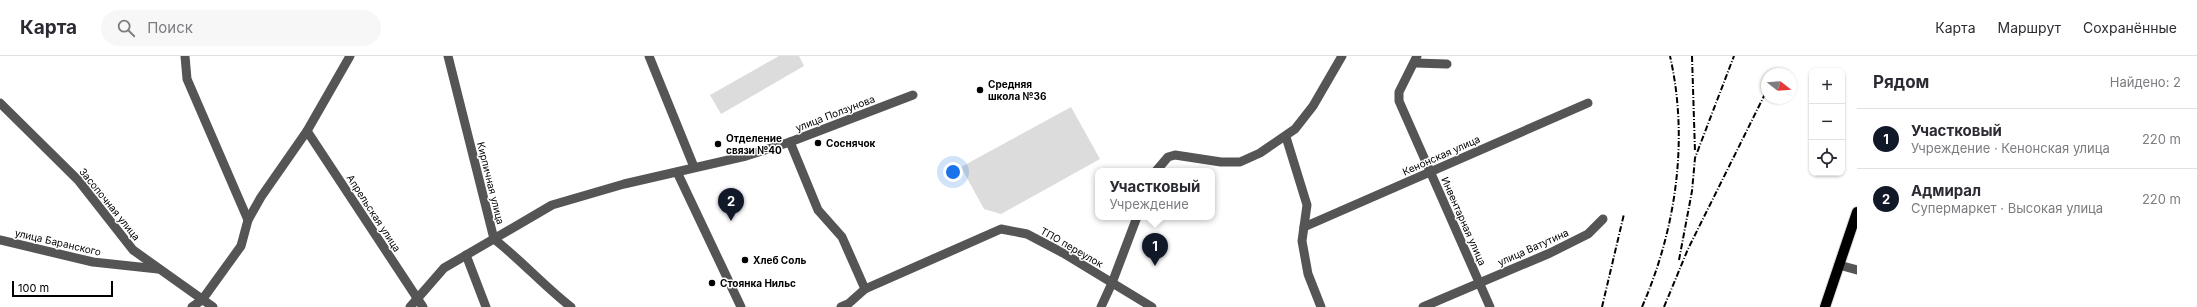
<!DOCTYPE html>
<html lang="ru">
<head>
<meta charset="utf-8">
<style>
  :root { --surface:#fff; --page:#f7f7f7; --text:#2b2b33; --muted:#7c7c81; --line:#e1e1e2; --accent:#111827 }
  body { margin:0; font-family:Inter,sans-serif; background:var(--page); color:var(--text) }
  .controls { position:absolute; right:12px; top:12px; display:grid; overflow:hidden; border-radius:8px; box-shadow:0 1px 3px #0004 }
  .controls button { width:36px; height:36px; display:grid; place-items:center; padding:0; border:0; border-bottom:1px solid var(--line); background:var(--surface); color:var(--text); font:20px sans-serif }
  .compass { position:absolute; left:1761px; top:12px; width:36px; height:36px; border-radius:50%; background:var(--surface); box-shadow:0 1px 3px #0004; rotate:107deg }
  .scale { position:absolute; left:12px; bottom:10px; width:101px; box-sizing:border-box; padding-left:4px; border:2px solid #000; border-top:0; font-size:11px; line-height:14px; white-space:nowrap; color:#000; -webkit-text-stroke:3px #fff; paint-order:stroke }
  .you { position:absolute; left:953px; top:116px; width:14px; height:14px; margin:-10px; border:3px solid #fff; border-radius:50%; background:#1a73e8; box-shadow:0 0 0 6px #1a73e833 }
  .badge { display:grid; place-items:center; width:26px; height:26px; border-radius:50%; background:var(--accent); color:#fff; font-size:13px; font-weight:700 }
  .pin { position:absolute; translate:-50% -33px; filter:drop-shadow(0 1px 2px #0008) }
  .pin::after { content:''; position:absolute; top:21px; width:14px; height:12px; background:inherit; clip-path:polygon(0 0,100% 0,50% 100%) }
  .popup { position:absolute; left:1095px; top:112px; width:120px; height:52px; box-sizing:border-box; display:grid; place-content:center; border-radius:8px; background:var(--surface); filter:drop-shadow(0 1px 3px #0005); font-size:13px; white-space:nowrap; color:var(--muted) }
  .popup b { font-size:15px; color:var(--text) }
  .popup::after { content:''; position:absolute; left:50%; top:100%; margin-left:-8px; border:8px solid transparent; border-top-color:var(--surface) }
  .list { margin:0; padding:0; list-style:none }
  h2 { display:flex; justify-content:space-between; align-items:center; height:52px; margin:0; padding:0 16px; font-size:17px }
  h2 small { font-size:13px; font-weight:400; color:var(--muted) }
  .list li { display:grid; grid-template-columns:26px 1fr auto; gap:12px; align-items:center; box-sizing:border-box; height:60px; padding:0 16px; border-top:1px solid var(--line) }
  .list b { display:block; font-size:15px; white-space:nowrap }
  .list p { margin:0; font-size:13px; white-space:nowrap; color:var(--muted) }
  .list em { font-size:13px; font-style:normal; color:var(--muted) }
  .icon { flex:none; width:22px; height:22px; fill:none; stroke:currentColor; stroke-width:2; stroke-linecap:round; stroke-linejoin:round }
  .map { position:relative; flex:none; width:1857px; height:251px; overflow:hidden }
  header { display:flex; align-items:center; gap:24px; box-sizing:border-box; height:56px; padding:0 20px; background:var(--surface); border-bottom:1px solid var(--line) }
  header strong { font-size:19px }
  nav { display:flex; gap:22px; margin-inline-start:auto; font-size:14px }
  .search { width:280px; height:36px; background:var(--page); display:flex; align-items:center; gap:10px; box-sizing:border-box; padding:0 14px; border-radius:22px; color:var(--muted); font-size:15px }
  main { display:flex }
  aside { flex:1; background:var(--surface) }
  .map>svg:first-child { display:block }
  .green { fill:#dcdcdc }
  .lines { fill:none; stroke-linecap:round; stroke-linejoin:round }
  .major-casing { stroke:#dbdbdb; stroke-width:12 }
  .minor { stroke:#555; stroke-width:9 }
  .major { stroke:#000; stroke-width:10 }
  .rail { stroke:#000; stroke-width:2; stroke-dasharray:6 2 1 2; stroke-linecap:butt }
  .poi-dot { fill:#000; stroke:#fff; stroke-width:1.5 }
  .labels { text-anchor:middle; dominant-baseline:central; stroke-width:3; stroke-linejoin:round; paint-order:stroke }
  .poi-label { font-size:10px; font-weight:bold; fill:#000; stroke:#fff; text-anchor:start }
  .street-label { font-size:10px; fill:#000; stroke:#fff }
</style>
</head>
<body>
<header>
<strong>Карта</strong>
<div class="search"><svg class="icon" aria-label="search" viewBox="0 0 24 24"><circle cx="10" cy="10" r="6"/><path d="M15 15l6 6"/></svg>Поиск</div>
<nav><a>Карта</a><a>Маршрут</a><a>Сохранённые</a></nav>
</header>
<main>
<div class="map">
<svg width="1857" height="251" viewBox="0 0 1857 251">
  <rect width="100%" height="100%" fill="#fff"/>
  <g class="green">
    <polygon points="779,0 799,0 804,10 721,58 710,39"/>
    <polygon points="1071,51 1100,103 1001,158 984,153 961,111"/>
  </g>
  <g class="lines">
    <g class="major-casing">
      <polyline id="major" points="1825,251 1857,156"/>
    </g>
    <g class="minor">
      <polyline points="185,0 187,23 248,164"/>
      <path d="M448 0 494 183C521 204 544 230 571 251"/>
      <polyline points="649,0 694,111"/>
      <polyline points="1417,0 1399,36 1399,45 1490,251"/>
      <polyline points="1416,7 1447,8"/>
      <polyline points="0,47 78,124 133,194 213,251"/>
      <polyline points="307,75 423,251"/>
      <polyline points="1286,81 1307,149 1302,185 1308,218 1321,251"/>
      <polyline points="790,86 818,154 842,181 865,233"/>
      <polyline points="1156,115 1168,101 1175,99 1221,106 1240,106 1260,97 1295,73 1313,50 1342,0"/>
      <polyline points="677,116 741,251"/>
      <polyline points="1304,171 1588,47"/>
      <polyline points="0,184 93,206 158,213"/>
      <polyline points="466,199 486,251"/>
      <polyline points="1839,209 1857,214"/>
      <polyline points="192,251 202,244 241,190 248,164 261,141 307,75 350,0"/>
      <polyline points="410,251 444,212 552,149 624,128 746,100 790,86 913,39"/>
      <polyline points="841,251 848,248 865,233 1001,173 1027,178 1063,197 1152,251"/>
      <polyline points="1101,251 1112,227 1137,161"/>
      <polyline points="1423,251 1550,197 1588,178 1603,163"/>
    </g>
    <use href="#major" class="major"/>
    <g class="rail">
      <polyline points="1692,0 1695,96"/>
      <polyline points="1679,204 1692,135 1695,102 1734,0"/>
      <polyline points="1602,251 1624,158"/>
      <path d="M1642 251C1676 173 1689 84 1670 0"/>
      <polyline points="1664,251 1688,193 1765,38"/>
    </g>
  </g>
  <g class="poi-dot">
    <circle cx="980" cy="34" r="4"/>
    <circle cx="818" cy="87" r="4"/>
    <circle cx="718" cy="88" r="4"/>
    <circle cx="745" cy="204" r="4"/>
    <circle cx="712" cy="227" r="4"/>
  </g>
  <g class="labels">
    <g class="poi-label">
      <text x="988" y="28">Средняя<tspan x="988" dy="12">школа №36</tspan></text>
      <text x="726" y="82">Отделение<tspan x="726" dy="12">связи №40</tspan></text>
      <text x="826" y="87">Соснячок</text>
      <text x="753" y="204">Хлеб Соль</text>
      <text x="720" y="227">Стоянка Нильс</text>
    </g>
    <g class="street-label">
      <text transform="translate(835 57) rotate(-21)">улица Ползунова</text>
      <text transform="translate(1441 99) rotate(-24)">Кенонская улица</text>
      <text transform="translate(491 127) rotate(76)">Кирпичная улица</text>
      <text transform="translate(110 148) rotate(51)">Засопочная улица</text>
      <text transform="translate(374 157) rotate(57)">Апрельская улица</text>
      <text transform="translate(1464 165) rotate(66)">Инвентарная улица</text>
      <text transform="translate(58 186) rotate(13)">улица Баранского</text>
      <text transform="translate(1072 191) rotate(30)">ТПО переулок</text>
      <text transform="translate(1533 191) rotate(-24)">улица Ватутина</text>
    </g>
  </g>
</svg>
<div class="controls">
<button>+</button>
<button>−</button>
<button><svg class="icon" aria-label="locate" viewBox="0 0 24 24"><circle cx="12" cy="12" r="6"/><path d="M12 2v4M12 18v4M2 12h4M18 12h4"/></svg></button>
</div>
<svg class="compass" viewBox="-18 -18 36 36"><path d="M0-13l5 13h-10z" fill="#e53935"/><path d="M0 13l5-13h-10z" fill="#7c7c81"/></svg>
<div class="scale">100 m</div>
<div class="you"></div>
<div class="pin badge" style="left:1155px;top:210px">1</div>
<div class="popup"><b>Участковый</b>Учреждение</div>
<div class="pin badge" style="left:731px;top:165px">2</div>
</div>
<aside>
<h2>Рядом<small>Найдено: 2</small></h2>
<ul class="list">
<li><span class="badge">1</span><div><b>Участковый</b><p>Учреждение · Кенонская улица</p></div><em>220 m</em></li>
<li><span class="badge">2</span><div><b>Адмирал</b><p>Супермаркет · Высокая улица</p></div><em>220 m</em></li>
</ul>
</aside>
</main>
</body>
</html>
